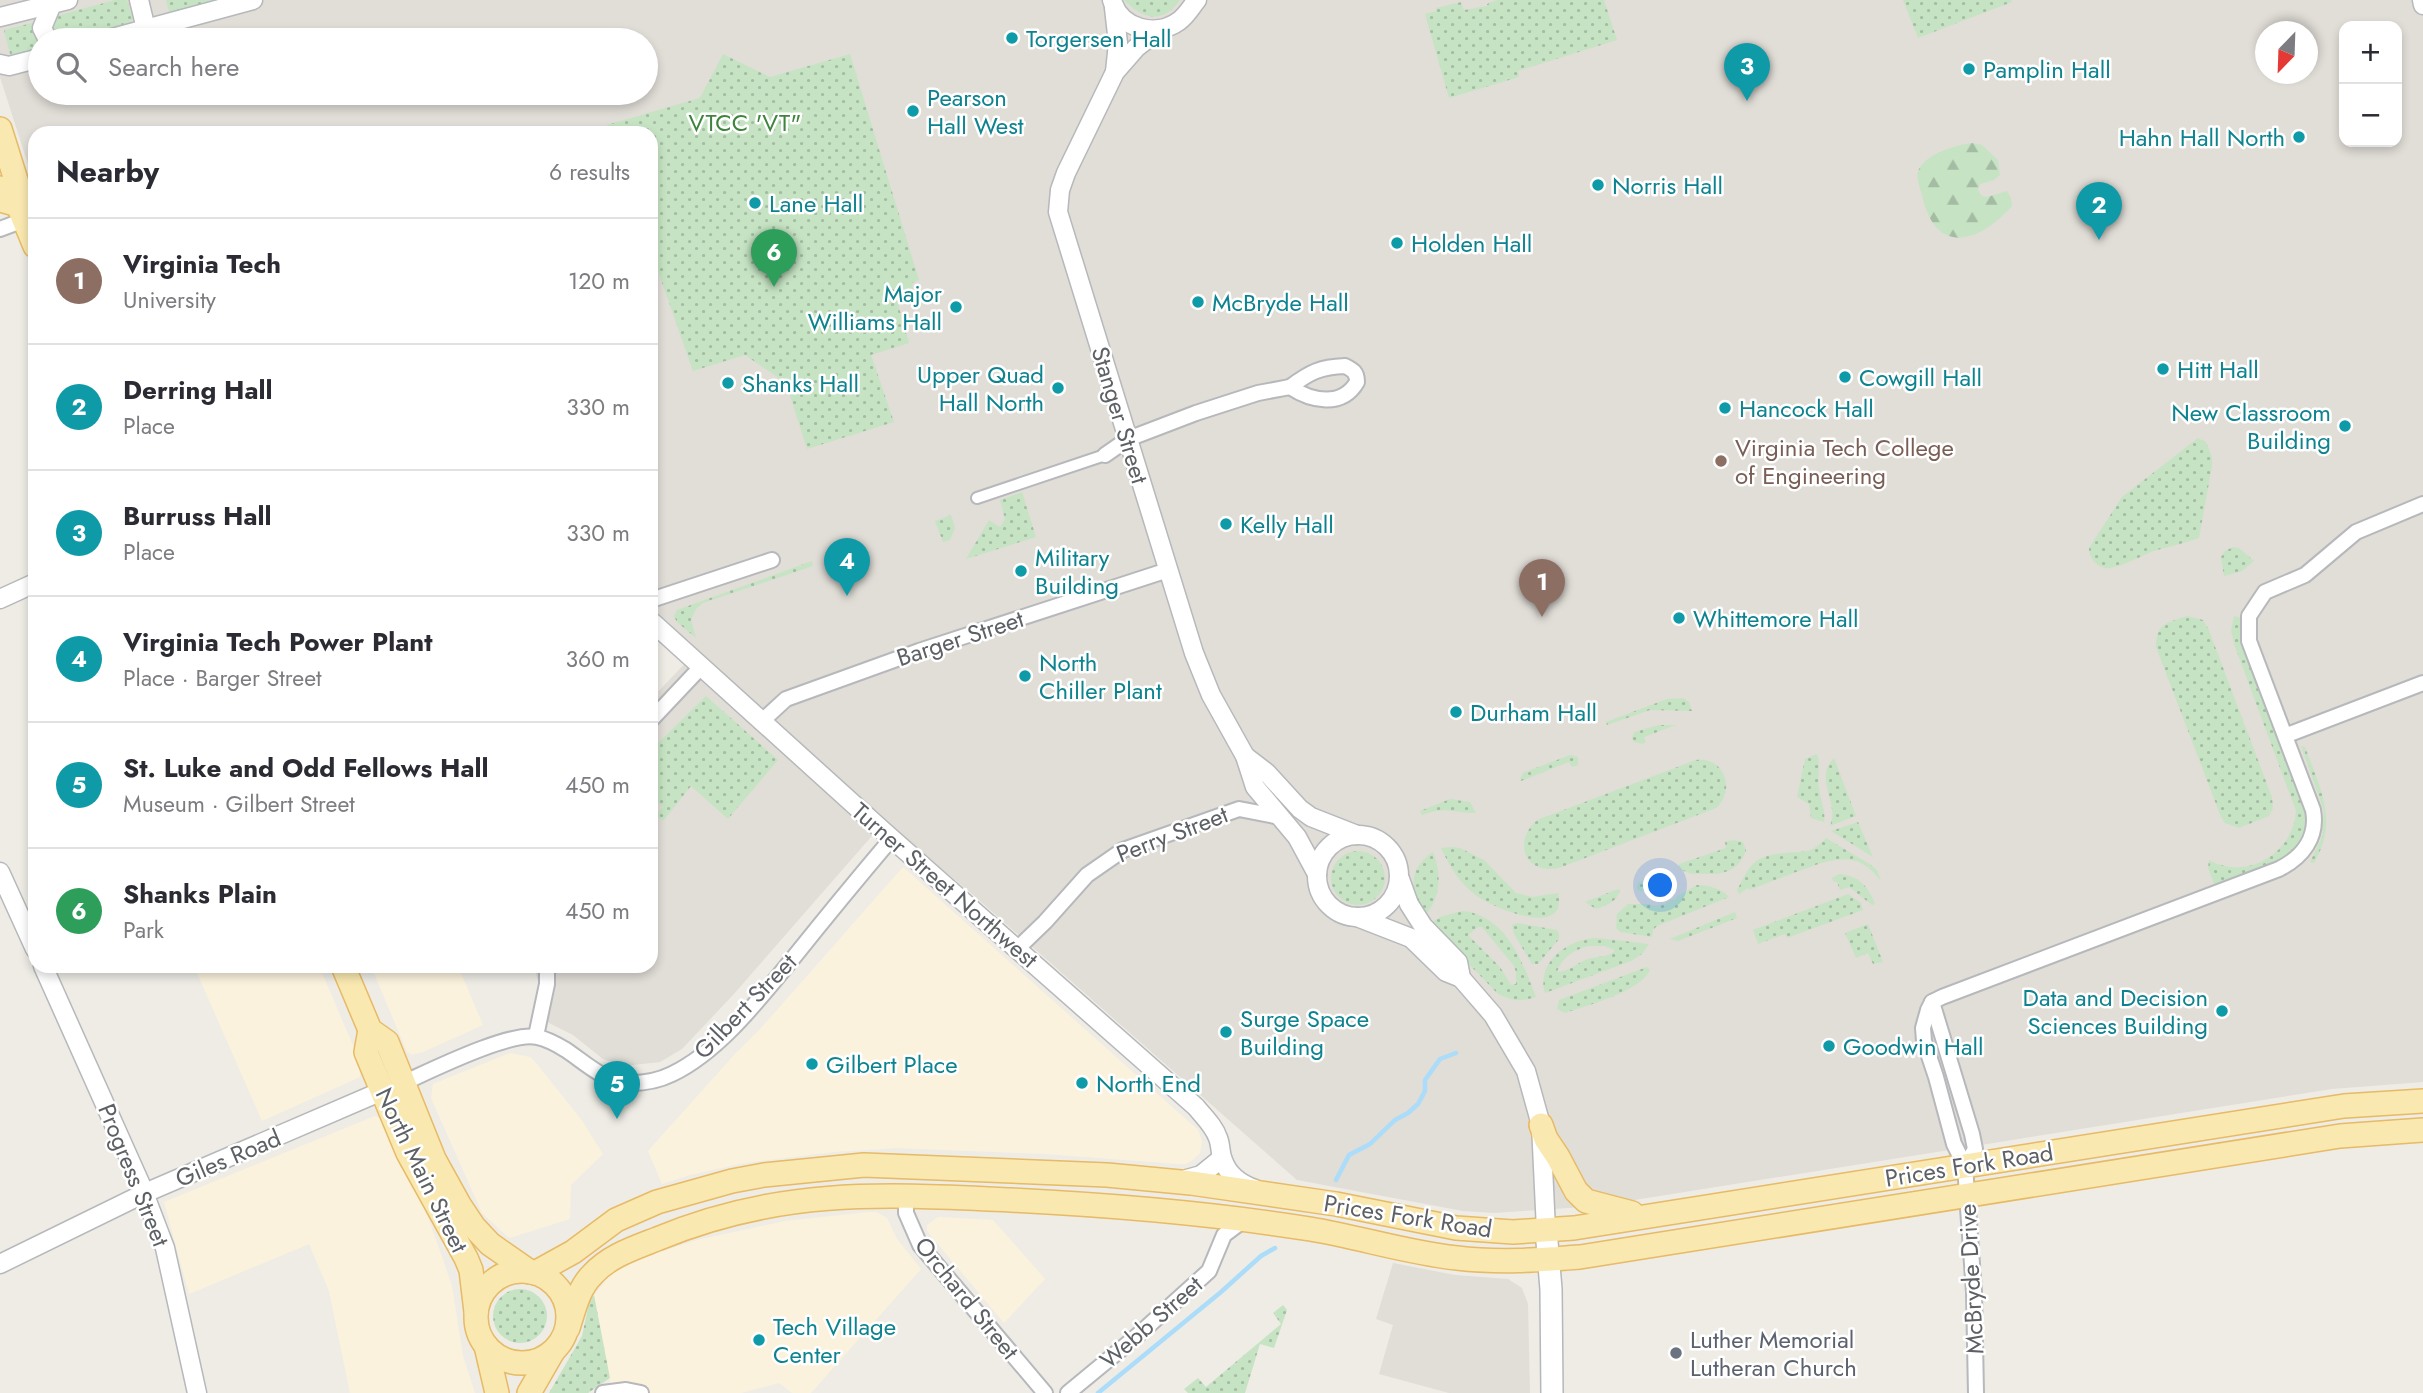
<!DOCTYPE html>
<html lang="en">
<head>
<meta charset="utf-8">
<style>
  :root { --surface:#fff; --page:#f2f2f3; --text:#2b2b33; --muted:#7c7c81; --line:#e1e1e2; --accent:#0b8043 }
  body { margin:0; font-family:Jost,sans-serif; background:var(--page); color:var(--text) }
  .controls { position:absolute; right:21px; top:21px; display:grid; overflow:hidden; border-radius:14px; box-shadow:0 4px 10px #0003 }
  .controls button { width:63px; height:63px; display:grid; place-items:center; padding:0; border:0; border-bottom:2px solid var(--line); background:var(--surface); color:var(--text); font:35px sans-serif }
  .compass { position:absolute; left:2255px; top:21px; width:63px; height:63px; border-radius:50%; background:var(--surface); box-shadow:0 4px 10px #0003; rotate:203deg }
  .you { position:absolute; left:1661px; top:886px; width:24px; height:24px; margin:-18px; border:5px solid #fff; border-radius:50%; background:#1a73e8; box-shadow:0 0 0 10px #1a73e833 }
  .badge { display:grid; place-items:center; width:46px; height:46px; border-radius:50%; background:var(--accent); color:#fff; font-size:23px; font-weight:700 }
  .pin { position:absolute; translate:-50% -58px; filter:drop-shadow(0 2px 4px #0008) }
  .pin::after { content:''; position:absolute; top:37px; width:24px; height:21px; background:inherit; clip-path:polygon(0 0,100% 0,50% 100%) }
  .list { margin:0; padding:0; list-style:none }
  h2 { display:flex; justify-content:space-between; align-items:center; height:91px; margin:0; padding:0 28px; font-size:30px }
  h2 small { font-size:23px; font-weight:400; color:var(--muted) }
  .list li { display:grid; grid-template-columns:46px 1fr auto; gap:21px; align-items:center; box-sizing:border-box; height:126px; padding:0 28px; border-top:2px solid var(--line) }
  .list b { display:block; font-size:26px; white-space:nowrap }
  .list p { margin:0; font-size:23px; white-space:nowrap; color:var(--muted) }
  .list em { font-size:23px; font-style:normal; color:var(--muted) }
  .icon { flex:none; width:38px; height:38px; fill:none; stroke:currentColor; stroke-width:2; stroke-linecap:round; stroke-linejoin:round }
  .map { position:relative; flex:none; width:2423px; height:1393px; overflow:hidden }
  .search { position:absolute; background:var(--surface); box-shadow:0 4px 10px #0003; left:28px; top:28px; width:630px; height:77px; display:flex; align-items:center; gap:18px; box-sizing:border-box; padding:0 24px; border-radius:38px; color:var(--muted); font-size:26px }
  .panel { position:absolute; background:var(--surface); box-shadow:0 4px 10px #0003; left:28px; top:126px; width:630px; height:847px; border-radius:21px }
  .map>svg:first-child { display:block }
  .commercial { fill:#fbf2dd }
  .education { fill:#e1ddd7; fill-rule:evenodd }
  .grass { fill:url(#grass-dots); fill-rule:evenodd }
  .forest { fill:url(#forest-firs) }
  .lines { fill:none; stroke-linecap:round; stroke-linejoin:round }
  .stream { stroke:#abdcf9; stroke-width:4.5 }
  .pedestrian-casing { stroke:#b6b8bb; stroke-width:14 }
  .minor-casing { stroke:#b6b8bb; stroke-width:18 }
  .tertiary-casing { stroke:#b6b8bb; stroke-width:21 }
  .secondary-casing { stroke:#b4b8bc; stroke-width:24 }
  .primary-casing { stroke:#e7ba65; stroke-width:26 }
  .pedestrian { stroke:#fff; stroke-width:10 }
  .minor { stroke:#fff; stroke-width:14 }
  .tertiary { stroke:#fff; stroke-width:18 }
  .secondary { stroke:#fff; stroke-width:21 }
  .primary { stroke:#f9e8b0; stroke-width:23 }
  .culture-dot { fill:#0f9aa8; stroke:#fff; stroke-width:2.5 }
  .education-dot { fill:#8d6e63; stroke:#fff; stroke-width:2.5 }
  .worship-dot { fill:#6b7280; stroke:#fff; stroke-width:2.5 }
  .labels { text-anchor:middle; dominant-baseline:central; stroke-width:5; stroke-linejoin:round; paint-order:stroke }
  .culture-label { font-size:24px; fill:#0d838f; stroke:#fff; text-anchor:start }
  .park-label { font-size:24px; fill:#3e843c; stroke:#fff }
  .street-label { font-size:24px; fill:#5d6165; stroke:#fff }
  .education-label { font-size:24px; fill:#785e54; stroke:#fff; text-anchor:start }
  .worship-label { font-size:24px; fill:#5b616d; stroke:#fff; text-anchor:start }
</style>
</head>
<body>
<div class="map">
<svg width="2423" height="1393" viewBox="0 0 2423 1393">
  <defs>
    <pattern id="grass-dots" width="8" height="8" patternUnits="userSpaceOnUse" patternTransform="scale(1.75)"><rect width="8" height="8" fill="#c6e4c4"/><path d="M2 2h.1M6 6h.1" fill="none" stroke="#a4bca3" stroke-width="1.8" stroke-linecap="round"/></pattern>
    <pattern id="forest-firs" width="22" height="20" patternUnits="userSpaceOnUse" patternTransform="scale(1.75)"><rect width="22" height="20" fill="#c6e4c4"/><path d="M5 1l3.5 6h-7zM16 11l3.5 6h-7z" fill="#a4bca3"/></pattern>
  </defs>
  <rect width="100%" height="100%" fill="#eeece5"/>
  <g class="commercial">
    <polygon points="903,867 1198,1130 1202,1141 1200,1153 1194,1159 1186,1164 1177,1164 1045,1154 896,1148 834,1152 744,1163 690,1175 662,1184 648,1151 735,1054 762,1027"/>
    <polygon points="194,966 319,966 361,1064 360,1077 262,1121"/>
    <polygon points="371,966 458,966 483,1025 423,1052 411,1055 407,1052"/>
    <polygon points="510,1053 530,1057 537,1064 583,1122 603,1154 571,1185 570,1219 509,1238 482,1213 431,1098 433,1084"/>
    <polygon points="375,1116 384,1119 421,1199 439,1248 452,1286 463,1356 475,1393 350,1393 329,1291 309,1244 189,1294 164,1202"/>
    <polygon points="869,1212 876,1212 887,1218 897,1239 921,1269 811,1393 792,1393 779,1383 741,1393 612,1393 594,1295 614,1270 653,1254 697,1240 785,1221"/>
    <polygon points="938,1217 993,1220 1045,1279 1004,1323 927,1231 927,1225"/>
  </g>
  <g class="education">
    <path d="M0 0H2423V1082L2332 1089 1597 1206 1495 1213 1463 1211 1297 1180 971 893 884 822 733 995 682 1049 660 1062 624 1066 603 1059 573 1035 547 1022 531 1017 539 985 534 966H651V699L697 651 651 606V133H35V186L0 77ZM2344 26H2397V142H2344ZM2266 32H2308V74H2266ZM40 40H646V93H40Z"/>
    <polygon points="1393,1263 1455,1275 1508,1279 1522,1288 1528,1304 1530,1393 1449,1393 1379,1374 1393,1325 1376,1319"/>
  </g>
  <g class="grass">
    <path d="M115 0H127L133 19C123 37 72 40 53 40L50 23 56 16Z"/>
    <polygon points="166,0 231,0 170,16"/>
    <path d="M1124 0H1180C1163 25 1142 19 1124 0Z"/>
    <polygon points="1497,0 1604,0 1617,40 1518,71 1519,77 1449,98 1425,14 1436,11 1436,8 1461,2 1464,10 1487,6 1487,4"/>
    <polygon points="1903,0 2011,0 2012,2 1918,38"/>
    <polygon points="32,23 36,23 40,50 11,58 4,30"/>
    <polygon points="723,54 770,77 850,54 919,280 912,283 913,291 896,297 909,343 871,355 894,422 807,449 786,383 745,355 693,371 651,251 651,133 610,133 607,125 700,98"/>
    <path d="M2198 438 2206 442 2212 457V466L2199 538C2185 543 2171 546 2157 550 2144 554 2117 570 2105 568 2095 566 2089 557 2089 548L2122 497Z"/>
    <polygon points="1022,492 1036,537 966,559 989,520 1000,527 1005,519 1000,500"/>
    <polygon points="951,515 955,528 950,540 943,542 935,521"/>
    <polygon points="2233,547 2239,548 2254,561 2242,571 2224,576 2221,557 2225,551"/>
    <polygon points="812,561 813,566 703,603 696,609 691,620 696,638 677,622 674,616 677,610"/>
    <path d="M2187 616 2203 620 2208 628 2272 797 2273 808 2269 816 2239 828 2225 823 2221 817 2156 647C2156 623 2167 623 2187 616Z"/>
    <path d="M2234 616 2242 618 2277 729 2276 735C2285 757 2306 800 2306 822 2306 838 2294 854 2281 861 2261 872 2236 878 2215 886L2208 868 2209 860C2247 881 2293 854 2296 811L2234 644 2231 630Z"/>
    <polygon points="706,696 778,760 728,819 691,786 663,821 656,815 663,807 651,796 651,750"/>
    <polygon points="1683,698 1689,702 1692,711 1650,710 1607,725 1606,722 1667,699"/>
    <polygon points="1659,725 1676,725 1644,737 1646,742 1643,744 1634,742 1632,739 1634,732"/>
    <path d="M2301 746 2305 747C2320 788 2339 821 2314 863L2310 862 2322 837 2324 811Z"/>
    <path d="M1817 754C1821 766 1817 776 1819 788 1820 801 1826 809 1824 822L1811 818 1809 804 1797 797 1805 759Z"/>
    <polygon points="1570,755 1578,757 1578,765 1572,767 1569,762 1521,781 1520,779 1523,773"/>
    <path d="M1834 758 1856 816 1830 826C1840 803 1813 778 1834 758Z"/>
    <path d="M1696 760C1725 757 1736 790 1716 808L1559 868C1525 875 1512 842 1537 820Z"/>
    <path d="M1450 799 1470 802 1476 813C1456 813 1442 806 1422 815L1420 811Z"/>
    <polygon points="1858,822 1873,857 1831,831"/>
    <path d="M1826 838 1871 865 1877 870 1881 881C1856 847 1829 860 1796 872 1781 878 1765 884 1749 890L1748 888 1739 894 1737 890C1741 883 1746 872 1750 867 1763 850 1792 854 1808 851 1815 849 1821 843 1826 838Z"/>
    <path d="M1734 840 1743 842 1746 850C1740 869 1725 875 1706 874 1694 873 1688 876 1679 867V864L1726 848 1725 842Z"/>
    <path d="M1451 847 1460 848 1484 860 1516 893 1533 897 1558 893C1569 939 1495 909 1477 896 1460 884 1450 867 1441 848Z"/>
    <circle cx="1358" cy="878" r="27"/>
    <path d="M1433 852C1442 876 1441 897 1424 917 1412 891 1405 871 1433 852Z"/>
    <path d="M1839 874C1858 875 1869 887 1875 904L1872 905 1849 887 1840 890 1837 882H1834L1832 878Z"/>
    <polygon points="1660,875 1670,877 1673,886 1652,893 1637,890 1637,885 1639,882"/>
    <path d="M1697 885C1708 885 1723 889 1729 897L1657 926 1653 930 1652 937 1620 932 1616 928 1617 914 1628 904H1651L1652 906 1666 904V902L1676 899V897Z"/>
    <path d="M1618 889 1620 890C1617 902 1607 905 1596 909L1585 902Z"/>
    <polygon points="1848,894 1861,903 1863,910 1787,938 1785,934 1758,944 1753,930"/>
    <path d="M1462 911C1506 915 1522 961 1536 997 1521 1002 1513 1001 1498 994L1430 924 1440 917ZM1478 927H1482L1514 966 1516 972V984L1511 985 1500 967 1468 935Z"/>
    <polygon points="1735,912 1737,918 1678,941 1670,939"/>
    <polygon points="1517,923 1557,930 1559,933 1559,939 1538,964 1532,964 1514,934 1512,925"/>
    <polygon points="1868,924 1883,962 1873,964 1868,953 1856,958 1845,933"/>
    <path d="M1598 938 1649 944 1642 954 1631 961 1545 993C1536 961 1570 938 1598 938ZM1588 946H1605L1614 950V952C1605 958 1595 956 1585 960 1575 965 1569 971 1557 972 1561 958 1574 950 1588 946Z"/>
    <path d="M1647 967 1650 970C1640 992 1587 1005 1565 1013L1557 1009 1559 1000Z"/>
    <circle cx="520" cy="1316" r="27"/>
    <polygon points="594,1295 610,1378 588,1393 549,1393 582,1336 589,1303"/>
    <polygon points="1283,1305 1287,1310 1274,1348 1260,1344 1245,1393 1188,1393 1184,1389 1198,1378 1206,1387 1281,1324 1273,1313"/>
  </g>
  <path class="forest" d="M1972 143 1982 145 1998 160 2000 175 1994 180 1980 184 1978 190 1982 196 1987 197 2007 191 2011 198 2012 206C1978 244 1935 256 1922 195 1920 188 1915 176 1919 169 1928 153 1956 145 1972 143Z"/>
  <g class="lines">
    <g class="stream">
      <polyline points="1336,1180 1349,1155 1370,1144 1395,1120 1408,1113 1418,1104 1425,1091 1425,1080 1440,1059 1456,1053"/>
      <polyline points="1098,1393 1221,1292 1261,1256 1275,1248"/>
    </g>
    <g class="pedestrian-casing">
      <polyline id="pedestrian" points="977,498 1105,455"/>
    </g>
    <g class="minor-casing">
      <g id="minor">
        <polyline points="0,229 24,220"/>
        <path d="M1345 366C1353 370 1357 372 1357 382 1342 408 1311 401 1290 387 1310 372 1320 367 1345 366Z"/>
        <polyline points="1105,455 1128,439 1196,413 1258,393 1290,387"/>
        <polyline points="651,600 772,560"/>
        <polyline points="651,720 701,667"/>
        <polyline points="761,722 786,699 919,651 1168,570"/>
        <polyline points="2287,735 2423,683"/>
        <polyline points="1017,949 1045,922 1087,875 1123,850 1239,809 1280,817"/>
        <polyline points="1932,1002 1972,1134 1975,1149 1965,1166"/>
        <polyline points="536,1036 547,984 547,966"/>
        <path d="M403 1083C430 1071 510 1031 537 1037 547 1039 558 1045 566 1050 587 1064 604 1082 631 1083 644 1083 660 1080 672 1074 720 1051 761 997 794 957 826 917 859 877 892 838"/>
        <polyline points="906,1195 906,1213 920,1245 1045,1393"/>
        <polyline points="603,1393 626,1390 641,1393"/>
        <polyline points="1068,1393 1137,1336 1209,1271 1224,1235 1244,1220"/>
        <path d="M1976 1393 1974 1292 1965 1166 1954 1144 1936 1077 1924 1041 1923 1028 1928 1010 1932 1002 1942 997 2279 869C2303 857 2318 837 2313 810L2249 641V616L2265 592 2305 575 2356 532 2423 504"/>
      </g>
    </g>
    <g class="tertiary-casing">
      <g id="tertiary">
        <polyline points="139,0 146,29"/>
        <path d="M1112 0C1120 29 1156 38 1179 21 1187 15 1191 7 1197 0"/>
        <polyline points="2422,0 2423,5"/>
        <polyline points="1114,8 1118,43 1115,72"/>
        <polyline points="0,17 68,0"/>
        <polyline points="1159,30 1136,48 1115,72 1066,173 1060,190 1058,212 1194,653 1211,695 1245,756 1255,787 1297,837 1317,874"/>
        <polyline points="48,40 42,28 52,4"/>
        <polyline points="105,40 253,0"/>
        <polyline points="0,64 9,66 40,58"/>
        <polyline points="0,599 35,583"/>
        <path d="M651 621 882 830 1196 1107C1204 1117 1214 1126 1218 1138 1221 1145 1220 1154 1223 1160 1228 1175 1241 1184 1255 1189"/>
        <polyline points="1245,756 1267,773 1300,809 1311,817 1357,835"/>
        <circle cx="1358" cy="876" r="41"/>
        <polyline points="0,872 35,949"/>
        <polyline points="1400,879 1409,904 1423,926 1458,962 1461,978 1493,1015 1526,1071 1541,1125 1546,1230"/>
        <polyline points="1357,917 1411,938 1446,972 1461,978"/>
        <polyline points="43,966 141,1185 165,1248 197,1393"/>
        <polyline points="1183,1180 1201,1175 1222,1158"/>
        <polyline points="0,1264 145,1193 382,1091"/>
      </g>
    </g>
    <g class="secondary-casing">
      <polyline id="secondary" points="1546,1230 1551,1289 1552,1393"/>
    </g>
    <g class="primary-casing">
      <g id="primary">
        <polyline points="0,129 21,196 18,205 35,246"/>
        <polyline points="0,188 4,201 18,205"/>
        <polyline points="343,966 370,1030 387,1042 434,1159 460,1206 474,1227 490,1244 530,1272"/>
        <polyline points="370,1030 366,1052 408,1153 466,1258 471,1270 476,1312"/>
        <polyline points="1541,1125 1546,1139 1558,1157 1576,1191 1586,1201 1632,1213"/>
        <circle cx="522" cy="1317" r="46"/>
        <polyline points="535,1273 573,1252 616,1220 657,1202 732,1181 764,1175 864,1165 1107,1175 1191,1183 1336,1204 1456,1228 1513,1232 1574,1228 2344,1106 2423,1101"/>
        <path d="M568 1328C574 1310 578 1289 592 1275 609 1256 634 1248 657 1239 779 1188 882 1194 1011 1200 1111 1205 1210 1213 1310 1229 1359 1237 1408 1253 1457 1258 1498 1263 1539 1260 1580 1257L2340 1136 2423 1130"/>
        <polyline points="486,1346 497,1393"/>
        <polyline points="529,1393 552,1353"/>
      </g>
    </g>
    <use href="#pedestrian" class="pedestrian"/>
    <use href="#minor" class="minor"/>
    <use href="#tertiary" class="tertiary"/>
    <use href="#secondary" class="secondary"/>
    <use href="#primary" class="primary"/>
  </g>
  <g class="culture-dot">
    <circle cx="1012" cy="38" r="7"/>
    <circle cx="1969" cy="69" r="7"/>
    <circle cx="913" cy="111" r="7"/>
    <circle cx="2299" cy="137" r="7"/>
    <circle cx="1598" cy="185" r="7"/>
    <circle cx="755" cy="203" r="7"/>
    <circle cx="1397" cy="243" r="7"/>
    <circle cx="1198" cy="302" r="7"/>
    <circle cx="956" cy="307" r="7"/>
    <circle cx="2163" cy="369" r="7"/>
    <circle cx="1845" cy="377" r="7"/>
    <circle cx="728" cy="383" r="7"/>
    <circle cx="1058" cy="388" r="7"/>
    <circle cx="1725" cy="408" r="7"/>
    <circle cx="2345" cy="426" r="7"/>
    <circle cx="1226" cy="524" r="7"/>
    <circle cx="1021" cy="571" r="7"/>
    <circle cx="1679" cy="618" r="7"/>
    <circle cx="1025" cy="676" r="7"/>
    <circle cx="1456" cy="712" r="7"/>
    <circle cx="2222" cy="1011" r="7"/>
    <circle cx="1226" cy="1032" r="7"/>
    <circle cx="1829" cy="1046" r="7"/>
    <circle cx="812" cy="1064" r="7"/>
    <circle cx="1082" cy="1083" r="7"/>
    <circle cx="759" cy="1340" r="7"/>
  </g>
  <circle class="education-dot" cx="1721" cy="461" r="7"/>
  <circle class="worship-dot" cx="1676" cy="1353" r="7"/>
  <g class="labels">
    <g class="culture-label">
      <text x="1026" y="38">Torgersen Hall</text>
      <text x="1983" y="69">Pamplin Hall</text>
      <text x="927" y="97">Pearson<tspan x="927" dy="28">Hall West</tspan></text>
      <text x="2285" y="137" text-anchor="end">Hahn Hall North</text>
      <text x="1612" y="185">Norris Hall</text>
      <text x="769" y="203">Lane Hall</text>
      <text x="1411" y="243">Holden Hall</text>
      <text x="942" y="293" text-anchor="end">Major<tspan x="942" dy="28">Williams Hall</tspan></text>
      <text x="1212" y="302">McBryde Hall</text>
      <text x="2177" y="369">Hitt Hall</text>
      <text x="1044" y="374" text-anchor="end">Upper Quad<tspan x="1044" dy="28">Hall North</tspan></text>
      <text x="1859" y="377">Cowgill Hall</text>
      <text x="742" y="383">Shanks Hall</text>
      <text x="1739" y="408">Hancock Hall</text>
      <text x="2331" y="412" text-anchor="end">New Classroom<tspan x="2331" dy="28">Building</tspan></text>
      <text x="1240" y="524">Kelly Hall</text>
      <text x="1035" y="557">Military<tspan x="1035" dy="28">Building</tspan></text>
      <text x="1693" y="618">Whittemore Hall</text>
      <text x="1039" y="662">North<tspan x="1039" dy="28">Chiller Plant</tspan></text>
      <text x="1470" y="712">Durham Hall</text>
      <text x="2208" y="997" text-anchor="end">Data and Decision<tspan x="2208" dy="28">Sciences Building</tspan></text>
      <text x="1240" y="1018">Surge Space<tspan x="1240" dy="28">Building</tspan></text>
      <text x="1843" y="1046">Goodwin Hall</text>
      <text x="826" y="1064">Gilbert Place</text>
      <text x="1096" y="1083">North End</text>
      <text x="773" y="1326">Tech Village<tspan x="773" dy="28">Center</tspan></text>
    </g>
    <g class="park-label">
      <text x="745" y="122">VTCC 'VT"</text>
    </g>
    <g class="street-label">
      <text transform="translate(1120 415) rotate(73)">Stanger Street</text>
      <text transform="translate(960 638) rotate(-18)">Barger Street</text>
      <text transform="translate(1172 834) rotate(-21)">Perry Street</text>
      <text transform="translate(945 885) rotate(41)">Turner Street Northwest</text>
      <text transform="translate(745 1006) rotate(-46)">Gilbert Street</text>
      <text transform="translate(228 1158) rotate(-23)">Giles Road</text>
      <text transform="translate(1969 1165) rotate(-9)">Prices Fork Road</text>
      <text transform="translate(422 1170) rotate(64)">North Main Street</text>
      <text transform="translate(134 1175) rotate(68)">Progress Street</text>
      <text transform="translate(1408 1216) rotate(9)">Prices Fork Road</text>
      <text transform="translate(1971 1279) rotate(-93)">McBryde Drive</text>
      <text transform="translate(967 1298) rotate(51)">Orchard Street</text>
      <text transform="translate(1151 1322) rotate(-41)">Webb Street</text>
    </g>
    <g class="education-label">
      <text x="1735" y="447">Virginia Tech College<tspan x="1735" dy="28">of Engineering</tspan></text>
    </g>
    <g class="worship-label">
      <text x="1690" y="1339">Luther Memorial<tspan x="1690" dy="28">Lutheran Church</tspan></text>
    </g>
  </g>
</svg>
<div class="controls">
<button>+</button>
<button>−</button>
</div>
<svg class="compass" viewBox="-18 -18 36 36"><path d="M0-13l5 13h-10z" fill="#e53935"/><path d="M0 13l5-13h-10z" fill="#7c7c81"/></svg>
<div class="you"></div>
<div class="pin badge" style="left:1542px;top:617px;background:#8d6e63">1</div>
<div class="pin badge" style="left:2099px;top:240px;background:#0f9aa8">2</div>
<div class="pin badge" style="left:1747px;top:101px;background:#0f9aa8">3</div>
<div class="pin badge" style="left:847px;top:596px;background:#0f9aa8">4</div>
<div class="pin badge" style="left:617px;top:1119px;background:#0f9aa8">5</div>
<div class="pin badge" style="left:774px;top:287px;background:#2e9e5b">6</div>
<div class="search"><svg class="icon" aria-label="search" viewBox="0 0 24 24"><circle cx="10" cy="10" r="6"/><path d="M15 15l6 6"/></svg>Search here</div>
<section class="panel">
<h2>Nearby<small>6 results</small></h2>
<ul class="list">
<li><span class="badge" style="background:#8d6e63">1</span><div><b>Virginia Tech</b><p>University</p></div><em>120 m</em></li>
<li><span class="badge" style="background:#0f9aa8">2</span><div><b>Derring Hall</b><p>Place</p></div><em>330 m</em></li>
<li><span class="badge" style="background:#0f9aa8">3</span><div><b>Burruss Hall</b><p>Place</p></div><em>330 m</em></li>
<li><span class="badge" style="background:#0f9aa8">4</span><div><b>Virginia Tech Power Plant</b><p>Place · Barger Street</p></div><em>360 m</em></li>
<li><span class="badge" style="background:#0f9aa8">5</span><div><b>St. Luke and Odd Fellows Hall</b><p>Museum · Gilbert Street</p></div><em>450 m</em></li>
<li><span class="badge" style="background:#2e9e5b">6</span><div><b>Shanks Plain</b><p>Park</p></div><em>450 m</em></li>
</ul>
</section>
</div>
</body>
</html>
